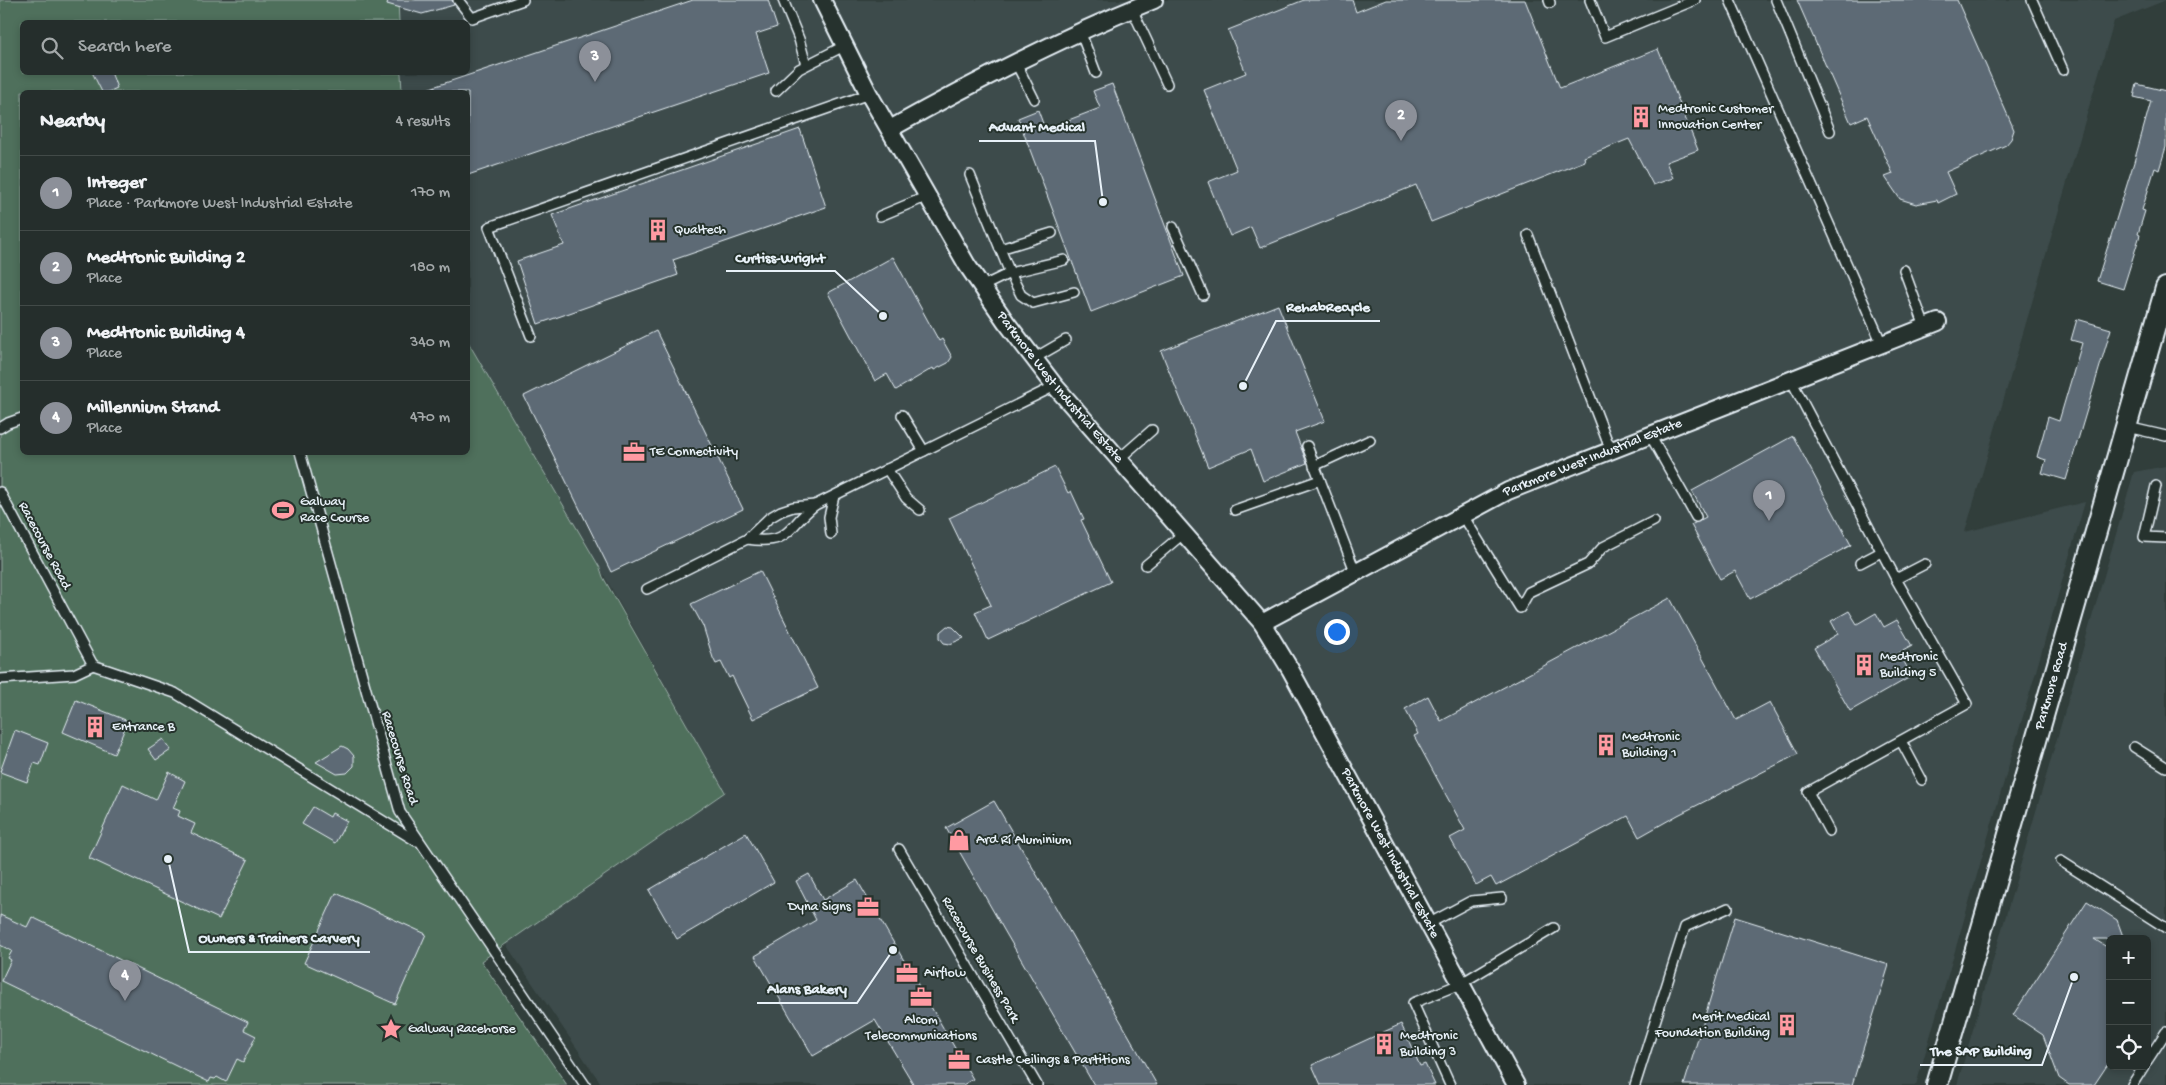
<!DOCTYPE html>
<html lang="en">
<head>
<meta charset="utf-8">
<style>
  :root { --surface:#252e2c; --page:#313a38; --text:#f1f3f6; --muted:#a3a8a9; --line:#424a48; --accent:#8c9099 }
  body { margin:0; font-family:"Gochi Hand",sans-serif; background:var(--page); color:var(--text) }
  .controls { position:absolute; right:15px; bottom:15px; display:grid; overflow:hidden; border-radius:8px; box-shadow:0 2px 8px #0003 }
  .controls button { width:45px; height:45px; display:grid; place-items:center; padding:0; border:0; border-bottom:1px solid var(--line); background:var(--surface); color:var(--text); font:25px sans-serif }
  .you { position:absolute; left:1336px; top:631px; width:18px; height:18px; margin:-12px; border:4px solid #fff; border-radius:50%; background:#1a73e8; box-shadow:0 0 0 8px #1a73e833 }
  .badge { display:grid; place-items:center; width:32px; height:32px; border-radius:50%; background:var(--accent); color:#fff; font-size:16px; font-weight:700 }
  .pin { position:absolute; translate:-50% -41px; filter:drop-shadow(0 1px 2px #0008) }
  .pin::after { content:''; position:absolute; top:26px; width:18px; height:15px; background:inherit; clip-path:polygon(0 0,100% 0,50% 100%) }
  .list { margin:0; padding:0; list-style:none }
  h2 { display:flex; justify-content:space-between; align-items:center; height:65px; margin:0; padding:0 20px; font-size:21px }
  h2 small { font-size:16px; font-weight:400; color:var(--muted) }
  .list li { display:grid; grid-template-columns:32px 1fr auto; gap:15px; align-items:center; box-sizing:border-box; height:75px; padding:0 20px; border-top:1px solid var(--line) }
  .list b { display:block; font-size:19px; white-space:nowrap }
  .list p { margin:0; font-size:16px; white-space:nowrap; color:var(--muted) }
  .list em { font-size:16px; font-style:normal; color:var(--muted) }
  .icon { flex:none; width:28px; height:28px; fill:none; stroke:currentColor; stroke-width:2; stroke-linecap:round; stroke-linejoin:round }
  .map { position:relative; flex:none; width:2166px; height:1085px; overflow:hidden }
  .search { position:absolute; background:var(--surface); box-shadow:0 2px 8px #0003; left:20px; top:20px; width:450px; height:55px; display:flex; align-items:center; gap:12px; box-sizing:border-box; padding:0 18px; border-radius:8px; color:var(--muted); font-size:19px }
  .panel { position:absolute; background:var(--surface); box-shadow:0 2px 8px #0003; left:20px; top:90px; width:450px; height:365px; border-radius:8px }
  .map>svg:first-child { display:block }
  .built { fill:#3e4c4c; fill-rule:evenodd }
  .green { fill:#4f705b; stroke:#9cb0aa }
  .building { fill:#5d6b74; stroke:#e8f1f8 }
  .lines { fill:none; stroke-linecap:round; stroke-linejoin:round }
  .service-casing { stroke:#e8f1f8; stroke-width:12 }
  .minor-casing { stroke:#e8f1f8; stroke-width:20 }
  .tertiary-casing { stroke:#e8f1f8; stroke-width:24 }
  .service { stroke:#26332d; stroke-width:9 }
  .minor { stroke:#26332d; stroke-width:16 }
  .tertiary { stroke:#26332d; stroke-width:20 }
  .labels { text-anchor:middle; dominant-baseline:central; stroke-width:4; stroke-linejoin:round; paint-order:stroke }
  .poi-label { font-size:14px; fill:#e8f1f8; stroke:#26332d; text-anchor:start }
  .street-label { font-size:14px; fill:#e8f1f8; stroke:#26332d }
  .leader { fill:none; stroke:#e8f1f8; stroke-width:2 }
  .callout-dot { fill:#e8f1f8; stroke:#26332d; stroke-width:2 }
  .callout-label { font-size:15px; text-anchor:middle; font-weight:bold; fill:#e8f1f8; stroke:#26332d; stroke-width:4; stroke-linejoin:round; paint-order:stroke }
</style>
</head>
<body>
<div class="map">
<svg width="2166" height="1085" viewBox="0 0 2166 1085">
  <rect width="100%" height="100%" fill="#313e3b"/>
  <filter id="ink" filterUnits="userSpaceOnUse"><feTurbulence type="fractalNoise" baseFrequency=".02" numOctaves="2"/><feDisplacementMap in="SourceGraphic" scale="10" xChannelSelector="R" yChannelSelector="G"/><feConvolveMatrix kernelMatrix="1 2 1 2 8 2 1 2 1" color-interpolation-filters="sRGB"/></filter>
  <g filter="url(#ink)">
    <g class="built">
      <polygon points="398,0 2166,0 2114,21 1965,532 2085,502 1916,1085 602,1085 505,943 725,792 600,568 468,342 468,92 402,92 401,73 468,72 468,22 399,22"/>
      <path d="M2166 466V1085H1957L2134 472ZM2110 939H2147V1066H2110Z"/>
    </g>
    <polygon class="green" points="0,0 398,0 399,22 22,22 22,72 401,73 402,92 22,92 22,452 468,452 468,342 600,568 603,577 725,792 481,961 567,1085 0,1085"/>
    <g class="building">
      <polygon points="388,0 452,0 454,5 422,14 387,4"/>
      <polygon points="693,0 768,0 777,27 756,34 769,73 468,175 468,92 424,92 424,90"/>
      <polygon points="1304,0 1352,0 1356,12 1386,0 1525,0 1560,88 1658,49 1698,150 1666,162 1673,178 1653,185 1629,139 1584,157 1585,161 1431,222 1416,185 1260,248 1251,227 1230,236 1208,182 1237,170 1204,90 1246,73 1228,30"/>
      <polygon points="1797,0 1957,0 2012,125 2014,130 2011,139 2006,145 1946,172 1956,194 1938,203 1937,200 1916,204 1900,199 1885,177 1893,174 1867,116 1851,123"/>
      <polygon points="92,72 111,72 117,88 108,92 102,92"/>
      <polygon points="1112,84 1184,276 1091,312 1018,118 1038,110 1045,129 1100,108 1093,91"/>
      <polygon points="2137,84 2166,91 2166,147 2159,170 2155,168 2142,210 2145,211 2138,234 2140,235 2123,289 2097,281 2134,162 2151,101 2134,97"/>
      <polygon points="800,129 826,207 673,260 678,275 538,324 517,261 564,245 552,215"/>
      <polygon points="893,257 939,341 942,339 952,357 948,363 934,370 933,368 896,390 887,374 875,381 828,293"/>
      <polygon points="1278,305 1325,421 1295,432 1307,463 1263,481 1251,449 1208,467 1161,351"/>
      <polygon points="2077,319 2111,329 2066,480 2042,473 2046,460 2037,457 2048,417 2059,421 2082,343 2071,340"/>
      <polygon points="656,331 743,509 611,572 524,396"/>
      <polygon points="1793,436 1851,545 1750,599 1735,571 1720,579 1691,525 1706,517 1692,491"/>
      <polygon points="1055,467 1068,493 1071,491 1084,519 1081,520 1111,582 988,640 975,612 991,605 949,518"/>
      <polygon points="760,571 818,688 753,719 732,676 729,678 721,662 716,664 713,658 703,626 691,604"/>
      <polygon points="1670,598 1736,720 1770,702 1798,754 1678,815 1639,837 1628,816 1496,886 1491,877 1476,885 1450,838 1465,830 1414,736 1418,734 1405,709 1428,696 1441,721"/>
      <polygon points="1849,611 1857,624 1876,613 1884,627 1897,620 1912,646 1899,653 1912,676 1850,711 1814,648 1838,634 1831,621"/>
      <polygon points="947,626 953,627 964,638 950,644 944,643 940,638 940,632"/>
      <polygon points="76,700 128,721 114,754 63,732"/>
      <polygon points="15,730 48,743 40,765 34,763 27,782 0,772"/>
      <polygon points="163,739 171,750 156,760 148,749"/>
      <polygon points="342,746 348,749 354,756 354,766 347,773 337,774 316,762"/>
      <polygon points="169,772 185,781 173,808 180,811 178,816 195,824 191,833 248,860 219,919 89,858 123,784 156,800"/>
      <polygon points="994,801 1059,913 1157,1085 1094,1085 1004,930 946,828"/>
      <polygon points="313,807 330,817 332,813 347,821 335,843 302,824"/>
      <polygon points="746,833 774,882 677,939 649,890"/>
      <polygon points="809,874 823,900 857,880 973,1079 963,1085 914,1085 875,1020 813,1056 755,956 816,920 796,881"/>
      <polygon points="336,893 426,934 395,1004 304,963"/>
      <polygon points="2087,901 2117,920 2124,939 2094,939 2110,949 2110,1061 2094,1085 2069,1085 2059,1078 2043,1035 2013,1015"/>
      <polygon points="0,915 27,927 32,917 248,1022 244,1030 256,1036 243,1062 237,1059 226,1082 217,1077 215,1079 211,1078 209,1082 1,981 11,960 8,958 12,951 0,945"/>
      <polygon points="1735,917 1889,965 1852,1085 1684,1085"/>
      <polygon points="1401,1024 1420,1066 1425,1064 1435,1085 1321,1085 1312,1065"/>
    </g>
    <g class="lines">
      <g class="service-casing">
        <g id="service">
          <polyline points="458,0 472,18 523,0"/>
          <polyline points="783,0 799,39 806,65"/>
          <polyline points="1549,0 1550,3"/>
          <polyline points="1590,0 1605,37 1695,0"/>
          <polyline points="1730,0 1882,344"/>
          <polyline points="1776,0 1830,131"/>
          <polyline points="2032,0 2063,70"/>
          <polyline points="1132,9 1167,84"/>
          <polyline points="1080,31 1096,73"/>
          <polyline points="1015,61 1034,99"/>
          <polyline points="776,91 799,69 844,46"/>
          <polyline points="970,175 1010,273 981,287"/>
          <polyline points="880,216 928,196"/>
          <polyline points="1173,227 1203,295"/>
          <polyline points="1528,235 1611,451"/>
          <polyline points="1000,249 1052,233"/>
          <polyline points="1064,260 1010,273 1021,295 1033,303 1074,292"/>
          <polyline points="1904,270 1925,327"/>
          <polyline points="531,336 489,227 869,94"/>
          <polyline points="1033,359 1066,340"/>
          <polyline points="1791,380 1896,579 1967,704 1808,792 1829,831"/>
          <polyline points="902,415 924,451"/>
          <polyline points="2127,427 2166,436"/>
          <polyline points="0,428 8,423 22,418"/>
          <polyline points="1650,435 1696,517"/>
          <polyline points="1307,446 1355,571"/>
          <polyline points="300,452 400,812 585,1085"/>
          <polyline points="1119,459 1152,430"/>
          <polyline points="1314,466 1370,440"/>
          <polyline points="887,469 906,498 920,510"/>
          <polyline points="2156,486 2144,537 2166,538"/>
          <polyline points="0,492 93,665"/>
          <polyline points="1235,510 1320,480"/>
          <polyline points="1462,514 1520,608 1529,592 1588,564 1603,547 1654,521"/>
          <polyline points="831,534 829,517 834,496"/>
          <path d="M747 539C791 545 785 529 815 505L1055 386"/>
          <polyline points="1860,563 1881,552"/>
          <polyline points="1146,565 1184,533"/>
          <polyline points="1896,579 1925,564"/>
          <polyline points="647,589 747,539 769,518 781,511 793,507 815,505"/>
          <polyline points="0,679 74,674 93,665 175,693 416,841"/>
          <polyline points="1901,741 1922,780"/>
          <polyline points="2134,747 2166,767"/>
          <polyline points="899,849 1037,1085"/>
          <polyline points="2061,861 2166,928"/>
          <polyline points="1428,924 1471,901 1502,898"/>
          <polyline points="2147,1061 2166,1032"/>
          <polyline points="1450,1085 1413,1003 1460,984 1554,928"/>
          <polyline points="1635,1085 1685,927 1728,908"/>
          <polyline points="2132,1085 2144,1066"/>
        </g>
      </g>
      <g class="minor-casing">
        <g id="minor">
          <path id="s1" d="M822 0 869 94 967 265 1006 322 1055 386 1262 623 1290 669 1516 1085"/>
          <path d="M890 129C976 81 1062 37 1154 0"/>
          <path id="s2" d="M1262 623 1508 491 1938 322"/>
        </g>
      </g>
      <g class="tertiary-casing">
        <g id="tertiary">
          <path id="s3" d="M1937 1085 2166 288"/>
        </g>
      </g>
      <use href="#service" class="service"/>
      <use href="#minor" class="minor"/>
      <use href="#tertiary" class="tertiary"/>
    </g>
  </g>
  <defs>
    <g id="building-bare" transform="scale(1.725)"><path d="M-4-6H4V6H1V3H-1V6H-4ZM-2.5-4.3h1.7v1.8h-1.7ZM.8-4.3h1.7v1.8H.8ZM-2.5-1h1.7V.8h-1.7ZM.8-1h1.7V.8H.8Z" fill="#ff9aa2" stroke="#26332d" stroke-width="2.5" paint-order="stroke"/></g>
    <g id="office-bare" transform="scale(1.725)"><path d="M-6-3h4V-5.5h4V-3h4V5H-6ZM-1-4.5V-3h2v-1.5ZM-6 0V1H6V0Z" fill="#ff9aa2" stroke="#26332d" stroke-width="2.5" paint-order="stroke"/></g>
    <g id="stadium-bare" transform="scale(1.725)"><path d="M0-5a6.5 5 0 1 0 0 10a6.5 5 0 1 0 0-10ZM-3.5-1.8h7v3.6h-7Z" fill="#ff9aa2" stroke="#26332d" stroke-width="2.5" paint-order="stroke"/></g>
    <g id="shop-bare" transform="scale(1.725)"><path d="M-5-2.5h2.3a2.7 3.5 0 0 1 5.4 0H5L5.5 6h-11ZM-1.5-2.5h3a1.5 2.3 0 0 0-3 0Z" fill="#ff9aa2" stroke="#26332d" stroke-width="2.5" paint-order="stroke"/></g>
    <g id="sight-bare" transform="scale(1.725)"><path d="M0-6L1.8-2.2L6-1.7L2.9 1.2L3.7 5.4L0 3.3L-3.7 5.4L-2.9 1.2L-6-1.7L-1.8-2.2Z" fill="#ff9aa2" stroke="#26332d" stroke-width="2.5" paint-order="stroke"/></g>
  </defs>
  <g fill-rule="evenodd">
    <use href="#building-bare" x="1641" y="117"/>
    <use href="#building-bare" x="658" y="230"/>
    <use href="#office-bare" x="634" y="452"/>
    <use href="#stadium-bare" x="283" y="510"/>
    <use href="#building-bare" x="1864" y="665"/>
    <use href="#building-bare" x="95" y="727"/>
    <use href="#building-bare" x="1606" y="745"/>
    <use href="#shop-bare" x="959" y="840"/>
    <use href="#office-bare" x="868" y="907"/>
    <use href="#office-bare" x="907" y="973"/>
    <use href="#office-bare" x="921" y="997"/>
    <use href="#building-bare" x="1787" y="1025"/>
    <use href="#sight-bare" x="391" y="1029"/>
    <use href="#building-bare" x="1384" y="1044"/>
    <use href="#office-bare" x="959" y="1060"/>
  </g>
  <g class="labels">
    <g class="poi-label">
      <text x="1658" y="109">Medtronic Customer<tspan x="1658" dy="16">Innovation Center</tspan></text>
      <text x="674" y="230">Qualtech</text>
      <text x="650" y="452">TE Connectivity</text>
      <text x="300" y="502">Galway<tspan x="300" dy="16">Race Course</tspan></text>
      <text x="1880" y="657">Medtronic<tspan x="1880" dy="16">Building 5</tspan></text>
      <text x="112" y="727">Entrance B</text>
      <text x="1622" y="737">Medtronic<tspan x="1622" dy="16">Building 1</tspan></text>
      <text x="976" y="840">Ard Rí Aluminium</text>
      <text x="851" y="907" text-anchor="end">Dyna Signs</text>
      <text x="924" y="973">Airflow</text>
      <text x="1770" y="1017" text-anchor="end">Merit Medical<tspan x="1770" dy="16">Foundation Building</tspan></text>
      <text x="921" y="1020" text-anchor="middle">Alcom<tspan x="921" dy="16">Telecommunications</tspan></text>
      <text x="408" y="1029">Galway Racehorse</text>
      <text x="1400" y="1036">Medtronic<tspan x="1400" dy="16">Building 3</tspan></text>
      <text x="976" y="1060">Castle Ceilings &amp; Partitions</text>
    </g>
    <g class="street-label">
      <text stroke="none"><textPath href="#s1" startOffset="456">Parkmore West Industrial Estate</textPath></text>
      <text stroke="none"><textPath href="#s2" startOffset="370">Parkmore West Industrial Estate</textPath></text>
      <text transform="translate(44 546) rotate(62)">Racecourse Road</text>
      <text stroke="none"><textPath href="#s3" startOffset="415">Parkmore Road</textPath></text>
      <text transform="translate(399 758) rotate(73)">Racecourse Road</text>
      <text stroke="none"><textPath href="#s1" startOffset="1030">Parkmore West Industrial Estate</textPath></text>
      <text transform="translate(980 960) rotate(60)">Racecourse Business Park</text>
    </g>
  </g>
  <path class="leader" d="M1103 202L1095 141H979M883 316L835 271H726M1243 386L1276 321H1380M168 859L189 952H370M893 950L857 1003H757M2074 977L2042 1065H1920"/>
  <g class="callout-dot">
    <circle cx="1103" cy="202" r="5"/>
    <circle cx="883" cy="316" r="5"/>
    <circle cx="1243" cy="386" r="5"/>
    <circle cx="168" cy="859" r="5"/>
    <circle cx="893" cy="950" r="5"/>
    <circle cx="2074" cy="977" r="5"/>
  </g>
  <g class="callout-label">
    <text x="1037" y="131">Advant Medical</text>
    <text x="780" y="262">Curtiss-Wright</text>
    <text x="1328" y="311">RehabRecycle</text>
    <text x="279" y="942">Owners &amp; Trainers Carvery</text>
    <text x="807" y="993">Alans Bakery</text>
    <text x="1981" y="1055">The SAP Building</text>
  </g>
</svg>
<div class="controls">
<button>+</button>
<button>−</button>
<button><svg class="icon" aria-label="locate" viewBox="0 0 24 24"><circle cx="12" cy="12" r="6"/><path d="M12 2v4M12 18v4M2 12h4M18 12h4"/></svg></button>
</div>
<div class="you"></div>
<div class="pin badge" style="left:1769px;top:521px">1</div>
<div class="pin badge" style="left:1401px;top:141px">2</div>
<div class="pin badge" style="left:595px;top:82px">3</div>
<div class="pin badge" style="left:125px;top:1001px">4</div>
<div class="search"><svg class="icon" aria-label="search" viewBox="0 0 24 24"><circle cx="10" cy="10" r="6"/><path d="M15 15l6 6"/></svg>Search here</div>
<section class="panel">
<h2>Nearby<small>4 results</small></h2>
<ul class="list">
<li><span class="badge">1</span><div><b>Integer</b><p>Place · Parkmore West Industrial Estate</p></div><em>170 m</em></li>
<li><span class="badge">2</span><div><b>Medtronic Building 2</b><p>Place</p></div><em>180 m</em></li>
<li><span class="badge">3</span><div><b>Medtronic Building 4</b><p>Place</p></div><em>340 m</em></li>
<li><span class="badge">4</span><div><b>Millennium Stand</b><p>Place</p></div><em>470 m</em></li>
</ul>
</section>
</div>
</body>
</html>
